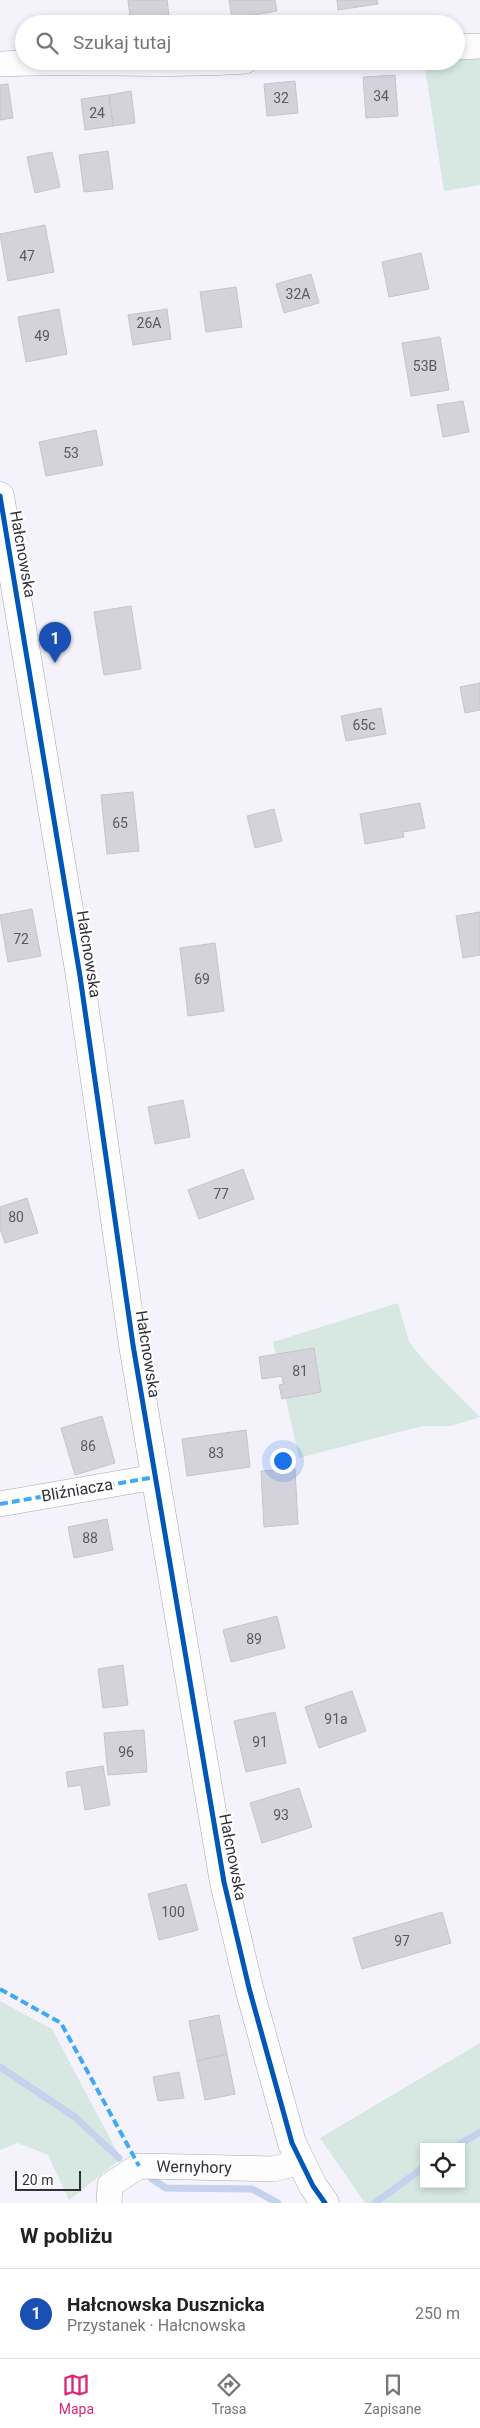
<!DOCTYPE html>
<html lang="pl">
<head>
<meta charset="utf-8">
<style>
  :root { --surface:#fff; --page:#f2f2f2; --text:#222; --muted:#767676; --line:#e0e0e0; --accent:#db2777 }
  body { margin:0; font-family:Roboto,sans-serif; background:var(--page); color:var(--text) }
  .controls { position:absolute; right:15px; bottom:15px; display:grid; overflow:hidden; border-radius:0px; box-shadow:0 2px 8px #0003 }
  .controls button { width:45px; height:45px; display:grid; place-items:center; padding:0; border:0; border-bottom:1px solid var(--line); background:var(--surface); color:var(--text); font:25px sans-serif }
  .scale { position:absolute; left:15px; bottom:12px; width:66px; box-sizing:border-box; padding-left:5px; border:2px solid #33303a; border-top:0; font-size:14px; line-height:18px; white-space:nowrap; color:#33303a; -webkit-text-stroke:4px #fff; paint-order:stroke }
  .you { position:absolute; left:282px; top:1460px; width:18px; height:18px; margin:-12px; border:4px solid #fff; border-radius:50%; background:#1a73e8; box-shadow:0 0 0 8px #1a73e833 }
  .badge { display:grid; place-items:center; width:32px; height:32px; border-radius:50%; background:var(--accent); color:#fff; font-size:16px; font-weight:700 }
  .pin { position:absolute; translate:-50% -41px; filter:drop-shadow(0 1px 2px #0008) }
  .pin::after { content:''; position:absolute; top:26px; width:18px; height:15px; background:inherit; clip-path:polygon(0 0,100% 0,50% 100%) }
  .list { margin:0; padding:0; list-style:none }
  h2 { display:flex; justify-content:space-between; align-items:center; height:65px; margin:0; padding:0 20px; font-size:21px }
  h2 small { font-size:16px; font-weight:400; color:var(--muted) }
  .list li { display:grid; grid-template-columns:32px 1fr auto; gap:15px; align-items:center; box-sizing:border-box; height:90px; padding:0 20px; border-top:1px solid var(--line) }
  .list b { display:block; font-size:19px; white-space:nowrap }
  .list p { margin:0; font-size:16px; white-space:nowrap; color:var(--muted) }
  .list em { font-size:16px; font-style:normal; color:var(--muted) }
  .icon { flex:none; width:28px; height:28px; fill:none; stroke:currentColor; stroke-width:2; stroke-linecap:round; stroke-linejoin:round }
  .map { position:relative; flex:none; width:480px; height:2203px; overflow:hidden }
  .search { position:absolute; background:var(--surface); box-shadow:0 2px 8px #0003; left:15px; right:15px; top:15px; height:55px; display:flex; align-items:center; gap:12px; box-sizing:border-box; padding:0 18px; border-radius:28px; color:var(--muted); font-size:19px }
  .sheet { height:155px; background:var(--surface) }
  nav { display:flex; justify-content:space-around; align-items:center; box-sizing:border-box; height:70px; border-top:1px solid var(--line); background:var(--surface); font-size:14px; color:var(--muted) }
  nav a { display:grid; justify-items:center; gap:2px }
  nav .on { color:var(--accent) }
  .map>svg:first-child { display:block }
  .green { fill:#d7e8e2; fill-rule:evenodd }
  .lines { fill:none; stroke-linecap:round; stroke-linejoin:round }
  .stream { stroke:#c4d2ee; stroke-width:7 }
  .building { fill:#d4d2db; stroke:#c6c4cd }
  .minor-casing { stroke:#aaa8b1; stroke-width:26 }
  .tertiary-casing { stroke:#aaa8b1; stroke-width:29 }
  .minor { stroke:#fdfdfe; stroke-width:25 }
  .tertiary { stroke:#fdfdfe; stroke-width:28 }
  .quiet { stroke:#3fa9f5; stroke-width:4; stroke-dasharray:8 4; stroke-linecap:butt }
  .cycleway-casing { stroke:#fff; stroke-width:8 }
  .cycleway { stroke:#0057b8; stroke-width:5 }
  .labels { text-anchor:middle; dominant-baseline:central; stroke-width:4.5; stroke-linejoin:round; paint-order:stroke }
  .number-label { font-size:14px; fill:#5b5862 }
  .street-label { font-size:16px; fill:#33303a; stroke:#fff }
</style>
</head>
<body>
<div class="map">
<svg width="480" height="2203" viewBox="0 0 480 2203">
  <rect width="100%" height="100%" fill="#f4f2fb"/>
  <g class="green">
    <polygon points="480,58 480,185 444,191 424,61"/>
    <polygon points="398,1303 409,1342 427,1364 480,1417 451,1426 422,1426 299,1458 273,1342"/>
    <polygon points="0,2001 52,2029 121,2159 69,2200 48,2155 18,2143 0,2150"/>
    <path d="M480 2043V2203H365L320 2138ZM424 2147H461V2184H424Z"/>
  </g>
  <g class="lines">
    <g class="stream">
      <polyline points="0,2067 75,2117 119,2158"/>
      <polyline points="455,2147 480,2132"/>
      <polyline points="152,2179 166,2188 252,2189 278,2203"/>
      <polyline points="375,2203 424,2167"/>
    </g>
  </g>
  <g class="building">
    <polygon points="128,0 167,0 170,23 131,24"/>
    <polygon points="229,0 275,0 277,11 232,19"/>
    <polygon points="337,0 377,0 378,4 338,10"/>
    <polygon points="395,75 398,116 366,118 363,77"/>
    <polygon points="295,81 298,113 267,116 264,84"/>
    <polygon points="8,84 13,118 0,120 0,85"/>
    <polygon points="131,91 135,123 113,126 109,95"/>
    <polygon points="109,95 113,126 85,130 81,99"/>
    <polygon points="108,151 113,189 84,192 79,155"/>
    <polygon points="52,152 60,187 35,193 27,157"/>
    <polygon points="45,225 54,272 8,281 0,234"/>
    <polygon points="421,253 429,289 389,297 382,262"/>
    <polygon points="311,274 319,303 284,313 276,284"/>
    <polygon points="236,287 242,327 206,332 200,292"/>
    <polygon points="59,309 67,354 26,362 18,317"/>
    <polygon points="167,309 171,339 133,345 128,315"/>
    <polygon points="440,337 449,390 411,396 402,343"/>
    <polygon points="463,401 469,432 443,437 437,405"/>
    <polygon points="96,430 103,465 46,476 39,442"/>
    <polygon points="131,606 141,669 104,675 94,612"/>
    <polygon points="480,683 480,710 465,713 460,687"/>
    <polygon points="381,708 386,734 346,741 341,716"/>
    <polygon points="133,792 139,851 107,854 101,795"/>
    <polygon points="420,803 425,828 403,832 404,837 365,844 360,814"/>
    <polygon points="274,809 282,841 255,848 247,816"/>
    <polygon points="32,909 41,956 8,962 0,915"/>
    <polygon points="480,912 480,955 463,958 456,916"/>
    <polygon points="215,943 224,1011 188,1016 180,948"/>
    <polygon points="183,1100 190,1137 155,1144 148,1107"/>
    <polygon points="243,1169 254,1199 199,1219 188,1190"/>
    <polygon points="27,1198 38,1233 5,1243 0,1228 0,1207"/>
    <polygon points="314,1348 321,1392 282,1399 279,1385 284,1384 282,1376 262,1379 259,1357"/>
    <polygon points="102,1416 115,1463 75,1475 61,1428"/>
    <polygon points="246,1430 250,1467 187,1476 182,1439"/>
    <polygon points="295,1469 298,1524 264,1527 261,1471"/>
    <polygon points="107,1519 113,1550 74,1558 68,1527"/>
    <polygon points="277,1616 285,1648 231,1662 223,1630"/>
    <polygon points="123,1665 128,1705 103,1708 98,1669"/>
    <polygon points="352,1691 366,1731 319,1748 305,1707"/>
    <polygon points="275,1712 286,1763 246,1772 234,1721"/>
    <polygon points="144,1730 147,1772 108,1775 104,1733"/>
    <polygon points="103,1766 110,1805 85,1810 81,1785 68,1787 66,1772"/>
    <polygon points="299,1788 312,1827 262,1843 250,1803"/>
    <polygon points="186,1884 198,1930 159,1940 148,1894"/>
    <polygon points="442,1912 451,1943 362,1969 353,1938"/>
    <polygon points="219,2015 227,2054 197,2061 189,2021"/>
    <polygon points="227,2054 235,2094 205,2100 197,2061"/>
    <polygon points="179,2072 184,2098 158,2101 153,2077"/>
  </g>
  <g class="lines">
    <g class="minor-casing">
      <g id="minor">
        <polyline points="456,47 480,46"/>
        <path d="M0 64C82 60 163 67 245 61"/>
        <polyline points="0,1504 155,1477"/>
        <polyline points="109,2203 110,2185 139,2166 273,2169 301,2162"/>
      </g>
    </g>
    <g class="tertiary-casing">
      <polyline id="tertiary" points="0,496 80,976 133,1345 224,1882 249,1988 292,2143 313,2186 325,2203"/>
    </g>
    <use href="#minor" class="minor"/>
    <use href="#tertiary" class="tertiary"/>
    <g class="quiet">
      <polyline points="0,1504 155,1477"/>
      <polyline points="0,1989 61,2023 139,2166"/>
    </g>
    <g class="cycleway-casing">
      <polyline id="cycleway" points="0,496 80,976 133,1345 224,1882 249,1988 292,2143 313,2186 325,2203"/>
    </g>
    <use href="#cycleway" class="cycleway"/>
  </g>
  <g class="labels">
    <g class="number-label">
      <text x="381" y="96">34</text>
      <text x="281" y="98">32</text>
      <text x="97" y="113">24</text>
      <text x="27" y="256">47</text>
      <text x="298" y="294">32A</text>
      <text x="149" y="323">26A</text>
      <text x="42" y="336">49</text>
      <text x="425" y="366">53B</text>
      <text x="71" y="453">53</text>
      <text x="364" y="725">65c</text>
      <text x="120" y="823">65</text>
      <text x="21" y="939">72</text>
      <text x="202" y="979">69</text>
      <text x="221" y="1194">77</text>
      <text x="16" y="1217">80</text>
      <text x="300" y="1371">81</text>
      <text x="88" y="1446">86</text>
      <text x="216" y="1453">83</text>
      <text x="90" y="1538">88</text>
      <text x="254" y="1639">89</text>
      <text x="336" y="1719">91a</text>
      <text x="260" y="1742">91</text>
      <text x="126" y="1752">96</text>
      <text x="281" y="1815">93</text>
      <text x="173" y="1912">100</text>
      <text x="402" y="1941">97</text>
    </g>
    <g class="street-label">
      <text transform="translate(23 554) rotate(80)">Hałcnowska</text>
      <text transform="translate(89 954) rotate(81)">Hałcnowska</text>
      <text transform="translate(148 1354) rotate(81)">Hałcnowska</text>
      <text transform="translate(77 1490) rotate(-10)">Bliźniacza</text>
      <text transform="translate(233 1857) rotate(79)">Hałcnowska</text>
      <text transform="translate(194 2167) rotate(1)">Wernyhory</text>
    </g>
  </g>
</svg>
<div class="controls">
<button><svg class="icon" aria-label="locate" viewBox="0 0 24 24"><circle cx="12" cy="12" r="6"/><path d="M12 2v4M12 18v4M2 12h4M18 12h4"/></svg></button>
</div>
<div class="scale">20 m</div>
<div class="you"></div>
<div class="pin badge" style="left:55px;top:663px;background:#1a4fb4">1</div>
<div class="search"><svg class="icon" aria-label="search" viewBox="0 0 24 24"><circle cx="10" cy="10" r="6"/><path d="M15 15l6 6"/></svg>Szukaj tutaj</div>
</div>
<section class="sheet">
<h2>W pobliżu<small></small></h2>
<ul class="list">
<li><span class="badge" style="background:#1a4fb4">1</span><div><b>Hałcnowska Dusznicka</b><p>Przystanek · Hałcnowska</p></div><em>250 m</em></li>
</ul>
</section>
<nav>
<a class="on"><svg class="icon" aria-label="map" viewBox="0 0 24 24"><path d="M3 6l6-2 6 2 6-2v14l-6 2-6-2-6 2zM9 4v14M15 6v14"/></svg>Mapa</a>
<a><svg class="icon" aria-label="directions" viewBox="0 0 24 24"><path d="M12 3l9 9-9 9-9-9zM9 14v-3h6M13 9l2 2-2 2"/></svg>Trasa</a>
<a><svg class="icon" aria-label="saved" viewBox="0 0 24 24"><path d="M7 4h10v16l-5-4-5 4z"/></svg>Zapisane</a>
</nav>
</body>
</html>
